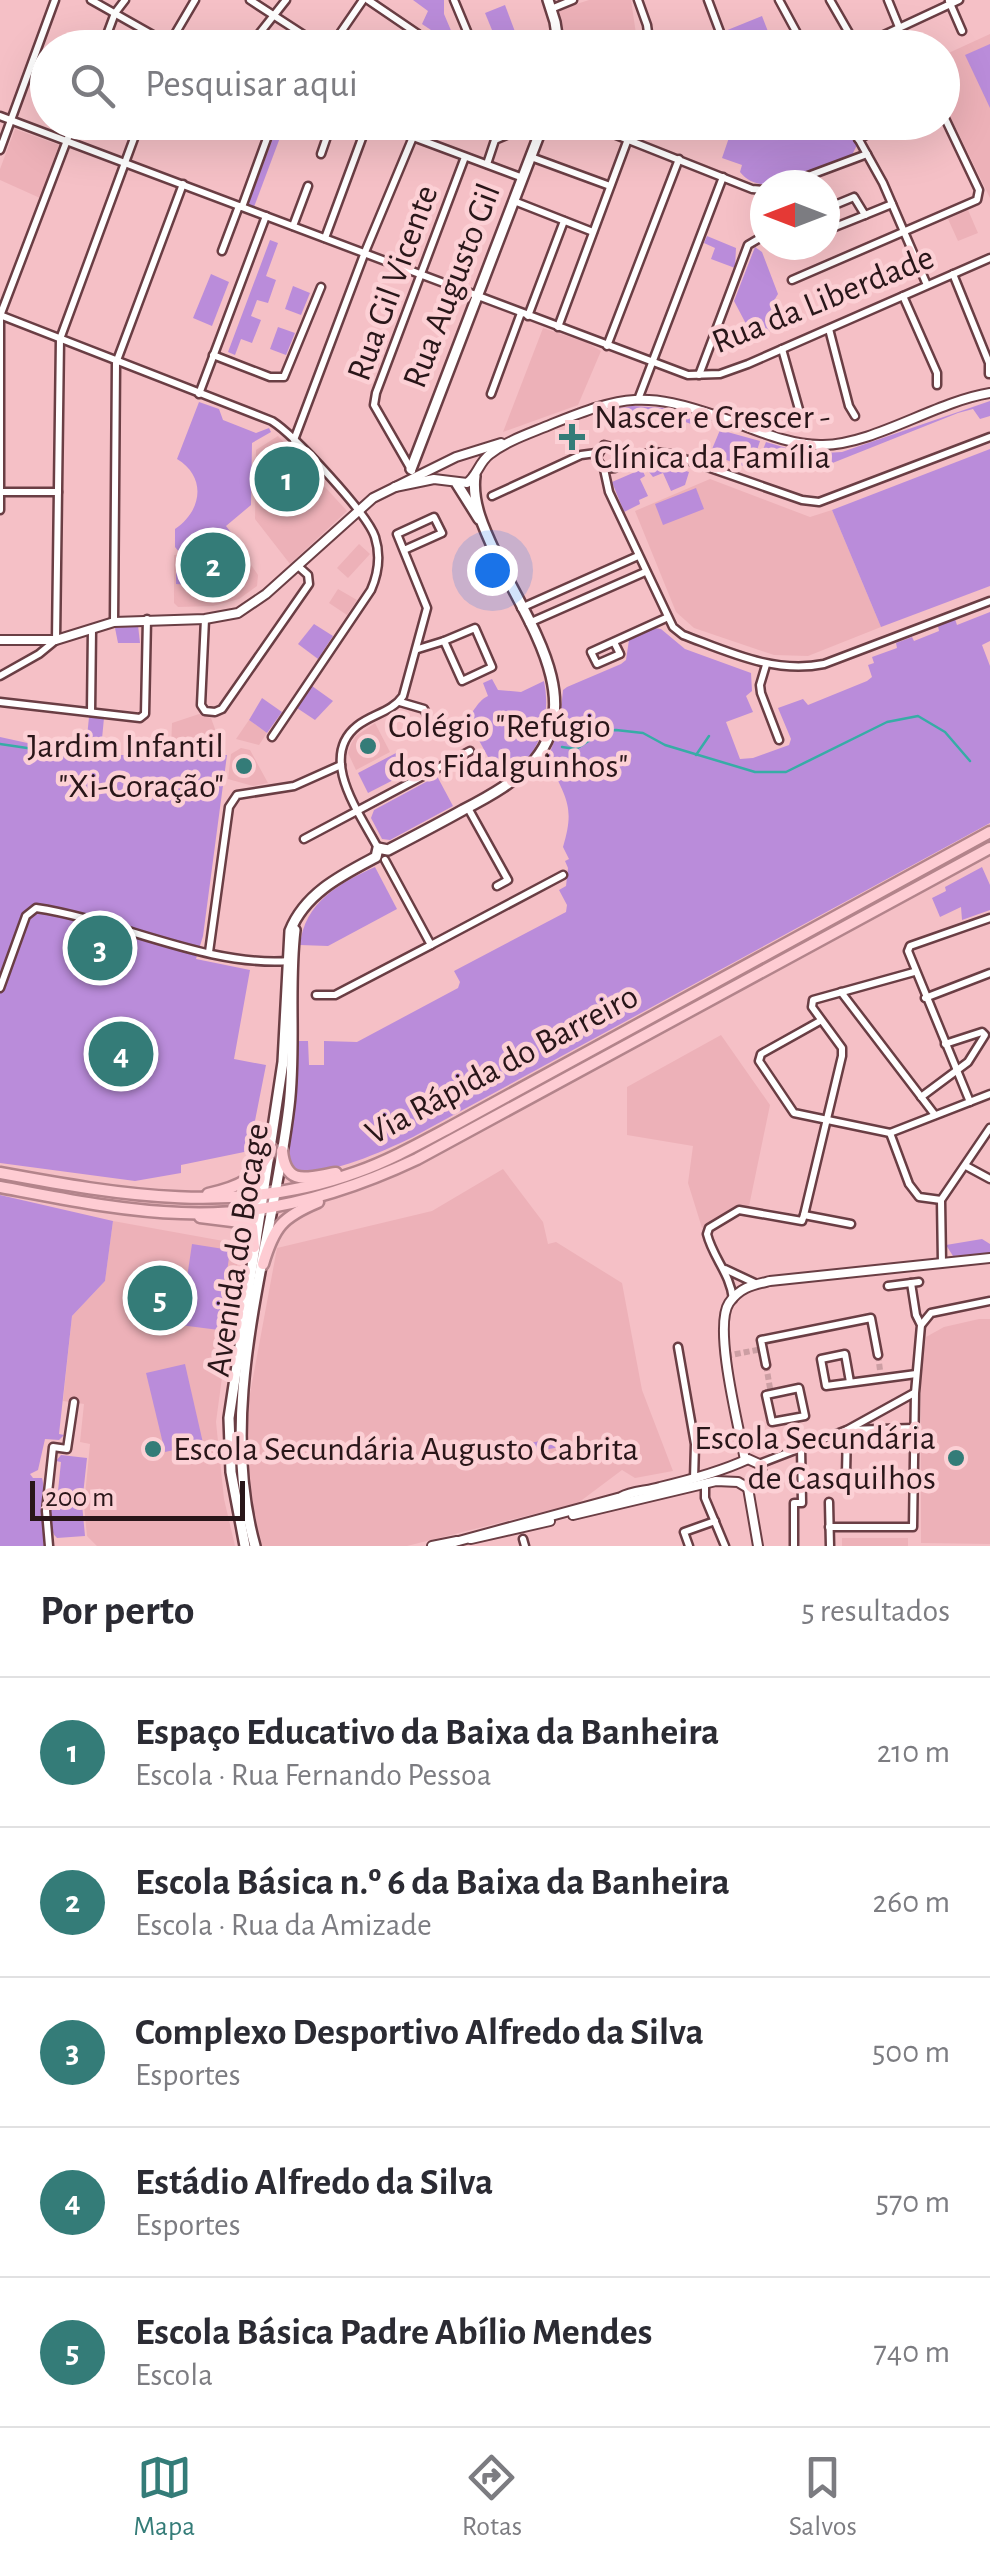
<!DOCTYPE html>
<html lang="pt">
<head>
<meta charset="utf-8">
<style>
  :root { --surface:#fff; --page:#f7f7f7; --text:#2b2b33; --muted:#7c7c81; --line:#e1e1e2; --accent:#347c78 }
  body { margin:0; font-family:"Alegreya Sans",sans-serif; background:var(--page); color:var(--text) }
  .compass { position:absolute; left:750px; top:170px; width:90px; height:90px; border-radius:50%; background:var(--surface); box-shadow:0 10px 40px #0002; rotate:270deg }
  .scale { position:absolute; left:30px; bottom:25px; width:215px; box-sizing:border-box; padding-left:10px; border:5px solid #291619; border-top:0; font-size:28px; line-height:35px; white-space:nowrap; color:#291619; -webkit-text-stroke:8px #fcd0d5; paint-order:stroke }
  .you { position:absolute; left:492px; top:570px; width:35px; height:35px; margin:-25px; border:8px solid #fff; border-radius:50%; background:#1a73e8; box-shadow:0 0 0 15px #1a73e833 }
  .badge { display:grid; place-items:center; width:65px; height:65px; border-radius:50%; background:var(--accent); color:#fff; font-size:32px; font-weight:700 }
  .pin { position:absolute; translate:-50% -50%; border:5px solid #fff; box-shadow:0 2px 10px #0006 }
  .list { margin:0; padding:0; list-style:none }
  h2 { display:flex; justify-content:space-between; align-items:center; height:130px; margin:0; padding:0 40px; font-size:42px }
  h2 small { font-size:32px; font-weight:400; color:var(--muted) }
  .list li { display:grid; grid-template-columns:65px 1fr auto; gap:30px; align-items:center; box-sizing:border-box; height:150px; padding:0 40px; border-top:2px solid var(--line) }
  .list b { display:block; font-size:38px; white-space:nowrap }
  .list p { margin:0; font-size:32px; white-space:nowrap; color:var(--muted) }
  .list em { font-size:32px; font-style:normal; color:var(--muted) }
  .icon { flex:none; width:55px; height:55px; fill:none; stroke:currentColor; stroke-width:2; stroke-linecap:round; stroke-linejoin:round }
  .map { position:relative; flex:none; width:990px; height:1546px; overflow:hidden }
  .search { position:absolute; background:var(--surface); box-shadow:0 10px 40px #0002; left:30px; right:30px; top:30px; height:110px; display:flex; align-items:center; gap:25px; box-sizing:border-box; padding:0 35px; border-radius:55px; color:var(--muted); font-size:38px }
  .sheet { height:880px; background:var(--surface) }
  nav { display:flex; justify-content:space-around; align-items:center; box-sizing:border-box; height:140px; border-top:2px solid var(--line); background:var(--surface); font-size:28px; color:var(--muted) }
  nav a { display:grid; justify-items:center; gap:5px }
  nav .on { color:var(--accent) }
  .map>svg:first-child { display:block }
  .built { fill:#edb1b8 }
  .green { fill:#ba8cda }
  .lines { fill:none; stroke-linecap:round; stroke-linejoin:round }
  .stream { stroke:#37aca6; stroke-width:2.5 }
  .minor-tunnel { stroke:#cc9ea3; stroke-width:6; stroke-dasharray:6 3; stroke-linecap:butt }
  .minor-casing { stroke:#6a3e44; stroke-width:11 }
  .tertiary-casing { stroke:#6a3e44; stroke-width:12 }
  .secondary-casing { stroke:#6a3e44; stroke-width:14 }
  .trunk-casing { stroke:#b3848b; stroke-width:15 }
  .minor { stroke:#fff; stroke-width:6 }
  .tertiary { stroke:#fff; stroke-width:8 }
  .secondary { stroke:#fff; stroke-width:9 }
  .trunk { stroke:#feccd3; stroke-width:10 }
  .poi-dot { fill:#347c78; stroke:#fcd0d5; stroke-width:4 }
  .labels { text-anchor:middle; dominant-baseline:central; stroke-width:9; stroke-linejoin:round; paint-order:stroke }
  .street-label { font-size:35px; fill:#291619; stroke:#fcd0d5 }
  .poi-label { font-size:35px; fill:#291619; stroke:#fcd0d5; text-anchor:start }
</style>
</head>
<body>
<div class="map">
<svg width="990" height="1546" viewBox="0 0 990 1546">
  <rect width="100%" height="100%" fill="#f5c0c6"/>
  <g class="built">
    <polygon points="589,0 631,0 638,47 564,47 559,13 561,9"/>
    <polygon points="990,34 990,198 943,102 942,56"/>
    <polygon points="15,129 59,145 40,198 0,180 0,169"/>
    <polygon points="968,210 978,233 958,241 948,219"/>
    <polygon points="543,328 586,342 601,351 578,405 503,432"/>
    <polygon points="278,436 347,511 290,564 255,519 256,450"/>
    <polygon points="710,479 810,517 832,510 881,627 808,656 774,655 694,628 676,612 635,511"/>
    <polygon points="233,538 258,575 257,586 239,599 213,606 178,607 174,603 174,555 190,555"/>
    <polygon points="359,544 370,554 348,578 337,568"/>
    <polygon points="338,589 357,600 347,615 329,603"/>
    <polygon points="199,714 211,718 219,740 171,748 172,723"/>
    <polygon points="249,720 267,733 259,745 236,739"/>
    <polygon points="375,723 390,752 356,770 348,753 351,744 356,736"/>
    <polygon points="241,748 250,750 268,783 253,786 228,779 231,754"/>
    <polygon points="721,1035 770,1105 748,1211 739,1209 702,1228 688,1183 693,1146 627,1135 627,1087"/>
    <polygon points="503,1169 543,1222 548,1244 556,1242 622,1283 642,1390 673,1471 635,1478 622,1470 578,1503 407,1546 262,1546 248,1487 247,1410 277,1248 432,1211"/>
    <polygon points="113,1221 240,1244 216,1422 224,1499 235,1546 97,1546 87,1536 84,1505 90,1444 80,1442 84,1404 63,1401 72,1316 105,1281"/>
    <polygon points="979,1319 990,1319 990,1544 921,1543 921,1372 926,1337 944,1327"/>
    <rect x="842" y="1538" width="66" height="8"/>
  </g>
  <g class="green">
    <polygon points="413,0 444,0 444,14 458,47 425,47 437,34 422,24 428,11"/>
    <polygon points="505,5 520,45 499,47 485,13"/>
    <polygon points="762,16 774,47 738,47 733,36 728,37 725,31"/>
    <polygon points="990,44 990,108 965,55"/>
    <path d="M734 123H843L857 145 852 155C823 167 765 204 740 172L742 165 722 158Z"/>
    <polygon points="275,133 281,135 254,207 248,205"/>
    <polygon points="707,236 736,248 735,268 711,259 715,248 704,243"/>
    <polygon points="270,240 278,243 266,276 276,280 268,303 257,300 251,316 261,320 252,343 241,339 235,355 228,352"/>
    <polygon points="755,247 762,252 778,294 772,304 774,329 754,339 734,301"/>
    <polygon points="211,274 229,282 212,326 193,318"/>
    <polygon points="293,286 310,293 301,315 285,309"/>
    <polygon points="278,327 295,333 286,355 270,349"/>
    <polygon points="990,401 990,416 980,419 973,409 958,413 825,466 826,469 819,471 762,452 766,442 807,454 842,452"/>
    <path d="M199 402 219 409 223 420 256 433 269 428 271 432 252 443 251 505 226 526 233 535 189 553 179 552 175 547V529C202 511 207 477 177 459Z"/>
    <path d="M632 406 666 408 693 417 691 424C672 417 656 413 638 411L637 415 627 410 622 415 620 411 611 415 609 410Z"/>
    <polygon points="720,430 760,441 751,469 710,454"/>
    <polygon points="990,449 990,586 881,627 832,510"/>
    <polygon points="659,462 689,472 685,485 671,491 663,473 653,477 645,467"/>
    <polygon points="642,469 645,476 640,479 648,496 639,500 640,504 624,512 612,482"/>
    <polygon points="696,488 704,509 663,525 655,504"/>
    <polygon points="176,557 191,557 191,585 176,584"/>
    <path d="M990 612V641L982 645 990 666V823L413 1137C377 1154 337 1172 297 1173L288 1162 296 1097 298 1041H308L309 1065H324V1041L357 1042 458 988 460 982 454 971 566 912 567 905 559 890 566 886 568 868 565 861 569 859 563 847C575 807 567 799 547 759L559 730 563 690 567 687 621 664 626 660 629 640 655 628 661 629 685 649 751 673 752 691 746 696 753 712 726 722 740 759 753 758 789 745 791 739 778 708 803 699 808 705 867 681 872 677 868 665 874 663 872 657 897 648 896 643 912 637 914 641 939 631 938 626 955 619 957 625Z"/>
    <polygon points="314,624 333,636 318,659 298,644"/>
    <polygon points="138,625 140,643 118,643 115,628"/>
    <path d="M492 679 498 690 521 692 544 681C552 721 538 761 501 781L475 733 467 737 459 723C475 715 475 702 488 696L483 683Z"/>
    <polygon points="312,686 333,701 315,720 297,708"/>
    <polygon points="262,698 282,712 267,733 249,720"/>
    <polygon points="89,717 104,718 101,749 86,747"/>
    <polygon points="0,737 82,755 227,755 203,936 196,959 250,970 234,1059 266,1065 249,1151 181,1165 181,1173 135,1181 0,1163"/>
    <polygon points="396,753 407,773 368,793 358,773"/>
    <polygon points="437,776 453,806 390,840 382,839 371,818 374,810"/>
    <polygon points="990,836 990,841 419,1152 364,1177 285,1199 363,1175 427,1146"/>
    <path d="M375 867 397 909 328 946 300 945C304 903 339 883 375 867Z"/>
    <polygon points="982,867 990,885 990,910 962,920 961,907 940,917 932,898 946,891 945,887"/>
    <path d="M0 1195 113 1221 105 1281 72 1316 59 1434 64 1435 59 1440 45 1439 38 1470 30 1474 33 1478H42C46 1490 41 1528 44 1546H0Z"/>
    <polygon points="982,1239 990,1244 990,1253 953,1256 946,1245"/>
    <polygon points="192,1244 230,1250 219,1330 180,1325"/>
    <polygon points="185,1364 203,1443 165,1452 146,1373"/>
    <polygon points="558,1437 560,1447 521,1454 520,1451 527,1449 526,1444"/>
    <path d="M61 1455 87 1458 82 1504 85 1536 57 1538C46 1528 51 1506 52 1491H58L61 1462 56 1461Z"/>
  </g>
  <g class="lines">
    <g class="stream">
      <polyline points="0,744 54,752"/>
      <polyline points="562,747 576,749 604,731 616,730 643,733 665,745 755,772 786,772 887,722 918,716 945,732 970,761"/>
      <polyline points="696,755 709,736"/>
    </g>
    <g class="minor-tunnel">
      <polyline points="878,1355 880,1370"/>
      <polyline points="726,1356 762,1349"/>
      <polyline points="766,1365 771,1394"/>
    </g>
    <g class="minor-casing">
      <g id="minor">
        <polyline points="91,0 176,48"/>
        <polyline points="250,0 324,48"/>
        <polyline points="368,0 418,34 419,41 416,48"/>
        <polyline points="454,0 474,48"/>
        <polyline points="638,0 647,25 650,48"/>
        <polyline points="708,0 720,32"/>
        <polyline points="779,0 805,48"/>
        <polyline points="830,0 857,47"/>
        <polyline points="888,0 899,27"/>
        <polyline points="949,1 962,31"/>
        <polyline points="551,9 573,0"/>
        <polyline points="168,46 195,0"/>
        <polyline points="102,48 115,13 125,0"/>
        <polyline points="248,48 286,0"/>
        <polyline points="330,48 363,0"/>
        <polyline points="856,48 959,0"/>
        <polyline points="0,116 688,375 720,374 748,364 990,258"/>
        <polyline points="203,122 208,122"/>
        <polyline points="373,122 523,178"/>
        <polyline points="583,122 752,189 765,190"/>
        <polyline points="849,122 883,183 927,285"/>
        <polyline points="636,135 638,122"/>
        <polyline points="858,139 892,122"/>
        <polyline points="0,150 55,0"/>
        <polyline points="321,154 332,122"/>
        <polyline points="531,157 610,186"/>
        <polyline points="487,164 495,140 509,134 504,122"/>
        <polyline points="784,185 867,154"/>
        <polyline points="514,201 593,232"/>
        <polyline points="242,207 273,122"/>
        <polyline points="825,209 854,197 865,215 892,204"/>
        <polyline points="293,226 308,186"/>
        <polyline points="825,231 865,215"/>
        <polyline points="325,238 368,122"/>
        <polyline points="222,251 239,206"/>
        <polyline points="953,274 989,363 989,374"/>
        <polyline points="792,280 977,200 979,190 942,112"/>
        <polyline points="903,296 937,373 937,385"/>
        <path d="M0 315 272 421C294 435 367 513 375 537 381 556 378 574 371 590L272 737"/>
        <polyline points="528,316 564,221"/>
        <polyline points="558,327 628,139"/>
        <polyline points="829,329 849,406 855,416"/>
        <polyline points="607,346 679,159"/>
        <polyline points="782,349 800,413 800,425"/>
        <polyline points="213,355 270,377 284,377 321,287"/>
        <polyline points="699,375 748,245 765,235"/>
        <polyline points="199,394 266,216"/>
        <polyline points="491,394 521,313"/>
        <polyline points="639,397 723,177"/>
        <polyline points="294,440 365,252 413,137"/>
        <polyline points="621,459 655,452 670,454 802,500 819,502 990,437"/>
        <path d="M604 469 609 492 673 627 683 635C729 652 774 674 824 664L990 601"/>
        <polyline points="604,469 596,458 604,445 619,449 621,459"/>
        <polyline points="604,469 615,468 621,459"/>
        <polyline points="412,471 374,405 376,393 465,157"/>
        <polyline points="0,492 58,492"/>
        <polyline points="492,496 581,455 596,453"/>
        <polyline points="0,510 0,316 74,122"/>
        <polyline points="521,608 638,556"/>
        <polyline points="205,619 201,705 205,711 215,712 222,709 309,584 308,575 298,566"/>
        <polyline points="114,622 116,363 183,184"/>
        <polyline points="529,623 645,572"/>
        <polygon points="475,628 492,667 462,681 444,641"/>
        <polyline points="614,642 620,654 597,664 591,652 666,618"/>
        <polyline points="418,649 444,641"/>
        <polyline points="766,665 760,685 761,693 779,740"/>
        <polyline points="0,676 39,654 56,640 60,339 140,122"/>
        <polyline points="0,702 140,718 145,714 147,619"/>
        <polyline points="400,702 424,709 428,717"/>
        <polyline points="91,712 92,629"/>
        <polyline points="468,808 508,880 497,886"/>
        <polyline points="304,839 470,751"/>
        <path d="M378 848C361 815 317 758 357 726 372 714 392 712 403 696L427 608 397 534 434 517 442 533 404 550"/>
        <polyline points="385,860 431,945 563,875"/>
        <polyline points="209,952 229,807 237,795 294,786 341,765"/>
        <path d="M0 988 26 916 36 908C118 920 206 967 289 961"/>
        <polyline points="841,992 935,1115"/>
        <polyline points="316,995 335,995 431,945"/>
        <polyline points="925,998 990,973"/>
        <polyline points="820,1021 761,1054 759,1061 794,1113 890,1133 990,1094"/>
        <polyline points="921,1097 968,1062 985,1035 982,1032 945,1044"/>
        <polyline points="970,1102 908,951 910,946 990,918"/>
        <polyline points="890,1133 909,1184 919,1197 941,1200"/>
        <polyline points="966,1166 990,1179"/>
        <polyline points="804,1215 851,1224"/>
        <polyline points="942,1263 941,1200 990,1128"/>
        <polyline points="725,1269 757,1284"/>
        <polyline points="888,1286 919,1282"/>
        <path d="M733 1299C730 1273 713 1258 707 1234L709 1228 739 1210 802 1221 804 1215 842 1056V1048L812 1007 813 1000 914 972"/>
        <polyline points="922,1324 931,1313 990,1301"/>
        <polyline points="678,1347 695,1444 694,1479"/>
        <polyline points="766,1365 761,1340 871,1318 878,1355"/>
        <polyline points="850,1382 845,1354 821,1359 826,1386 916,1374"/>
        <polygon points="799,1388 805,1416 772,1422 766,1395"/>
        <polyline points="848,1430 914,1428"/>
        <polyline points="759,1464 847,1430 914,1393"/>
        <polyline points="846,1474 847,1430"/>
        <polyline points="705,1484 705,1498 725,1546"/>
        <polyline points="829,1502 830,1546"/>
        <polyline points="829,1527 913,1527 915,1393 921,1325 916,1315 911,1283"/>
        <polyline points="523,1539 525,1546"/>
        <polyline points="49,1546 46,1511 53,1447 67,1449 74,1402"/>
        <polyline points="689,1546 684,1532 715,1521"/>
        <polyline points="794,1546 794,1503 802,1503 801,1447"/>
      </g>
    </g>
    <g class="tertiary-casing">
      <g id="tertiary">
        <path d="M395 487 434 479 467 483C477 476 479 462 490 454 508 440 531 433 552 424 624 395 645 391 720 417 752 428 788 446 823 445 875 444 935 402 990 393"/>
        <polyline points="0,640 56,640 114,622 205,619 238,613 266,594 373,498 456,457 501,443"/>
        <path d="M745 1460C739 1428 713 1327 729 1303 740 1287 753 1285 770 1281L990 1258"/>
        <polyline points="748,1488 758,1546"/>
        <polyline points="573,1515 716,1481 738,1482 748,1488"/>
        <polyline points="471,1539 550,1521"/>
        <path d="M455 1542 621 1497C631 1491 647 1491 660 1487 690 1480 720 1472 748 1459L759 1464 763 1475 758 1485 748 1488"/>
        <polyline points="432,1546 457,1541"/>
      </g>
    </g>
    <g class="secondary-casing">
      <g id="secondary">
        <polyline points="548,0 555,22 559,48"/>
        <polyline points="411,469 544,122"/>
        <polyline points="457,484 479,519"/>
        <path d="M245 1546 231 1472 229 1418 283 1062 290 931C305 893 342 875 376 857L378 848 388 850C413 837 438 824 463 810 519 781 569 750 551 676 542 638 517 599 500 563 488 537 471 506 475 476"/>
        <path d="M255 1546C215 1402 272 1250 289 1106 296 1048 288 988 295 930"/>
      </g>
    </g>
    <g class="trunk-casing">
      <g id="trunk">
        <path d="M282 1151C286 1188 309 1177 336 1173"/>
        <path d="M0 1173C120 1195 238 1216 357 1172 388 1161 417 1145 447 1129L990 832"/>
        <path d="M0 1187C60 1198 120 1211 181 1213 262 1217 345 1193 417 1159L990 848"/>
        <path d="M208 1194C240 1187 257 1179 271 1148"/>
        <polyline points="200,1217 248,1223 252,1227 254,1247"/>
        <path d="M263 1264C274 1227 282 1217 318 1202"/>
      </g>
    </g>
    <use href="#minor" class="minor"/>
    <use href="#tertiary" class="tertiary"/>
    <use href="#secondary" class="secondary"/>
    <use href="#trunk" class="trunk"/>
  </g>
  <g class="poi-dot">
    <path d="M567 422h10v10h10v10h-10v10h-10v-10h-10v-10h10z"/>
    <circle cx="368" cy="746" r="10"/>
    <circle cx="244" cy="766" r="10"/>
    <circle cx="153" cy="1449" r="10"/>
    <circle cx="956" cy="1458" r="10"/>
  </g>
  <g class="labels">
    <g class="street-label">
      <text transform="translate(393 283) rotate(-70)">Rua Gil Vicente</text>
      <text transform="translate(452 286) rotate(-69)">Rua Augusto Gil</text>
      <text transform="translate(823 300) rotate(-22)">Rua da Liberdade</text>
      <text transform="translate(502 1065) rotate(-28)">Via Rápida do Barreiro</text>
      <text transform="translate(238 1250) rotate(-81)">Avenida do Bocage</text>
    </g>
    <g class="poi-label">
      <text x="594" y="417">Nascer e Crescer -<tspan x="594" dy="40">Clínica da Família</tspan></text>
      <text x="388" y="726">Colégio "Refúgio<tspan x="388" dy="40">dos Fidalguinhos"</tspan></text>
      <text x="224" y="746" text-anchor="end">Jardim Infantil<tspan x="224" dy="40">"Xi-Coração"</tspan></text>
      <text x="936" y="1438" text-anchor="end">Escola Secundária<tspan x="936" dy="40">de Casquilhos</tspan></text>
      <text x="173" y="1449">Escola Secundária Augusto Cabrita</text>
    </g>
  </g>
</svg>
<svg class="compass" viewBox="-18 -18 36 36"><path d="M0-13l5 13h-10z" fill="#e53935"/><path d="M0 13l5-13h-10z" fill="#7c7c81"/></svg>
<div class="scale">200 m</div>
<div class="you"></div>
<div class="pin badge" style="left:287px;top:479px">1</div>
<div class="pin badge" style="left:213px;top:565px">2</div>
<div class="pin badge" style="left:100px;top:948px">3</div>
<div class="pin badge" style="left:121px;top:1054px">4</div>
<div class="pin badge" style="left:160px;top:1298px">5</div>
<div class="search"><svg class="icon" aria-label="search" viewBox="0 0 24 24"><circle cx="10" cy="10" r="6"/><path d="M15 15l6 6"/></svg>Pesquisar aqui</div>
</div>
<section class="sheet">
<h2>Por perto<small>5 resultados</small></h2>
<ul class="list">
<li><span class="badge">1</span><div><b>Espaço Educativo da Baixa da Banheira</b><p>Escola · Rua Fernando Pessoa</p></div><em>210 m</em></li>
<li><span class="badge">2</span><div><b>Escola Básica n.º 6 da Baixa da Banheira</b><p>Escola · Rua da Amizade</p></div><em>260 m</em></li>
<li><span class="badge">3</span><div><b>Complexo Desportivo Alfredo da Silva</b><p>Esportes</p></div><em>500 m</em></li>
<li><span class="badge">4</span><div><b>Estádio Alfredo da Silva</b><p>Esportes</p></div><em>570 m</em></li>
<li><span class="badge">5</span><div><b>Escola Básica Padre Abílio Mendes</b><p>Escola</p></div><em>740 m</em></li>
</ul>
</section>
<nav>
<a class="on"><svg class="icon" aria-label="map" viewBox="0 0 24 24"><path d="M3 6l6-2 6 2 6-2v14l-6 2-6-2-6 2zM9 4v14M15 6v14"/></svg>Mapa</a>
<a><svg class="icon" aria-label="directions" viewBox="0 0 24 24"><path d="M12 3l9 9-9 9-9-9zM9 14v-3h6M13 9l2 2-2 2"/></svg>Rotas</a>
<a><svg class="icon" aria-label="saved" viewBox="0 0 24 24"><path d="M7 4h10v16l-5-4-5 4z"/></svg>Salvos</a>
</nav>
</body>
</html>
